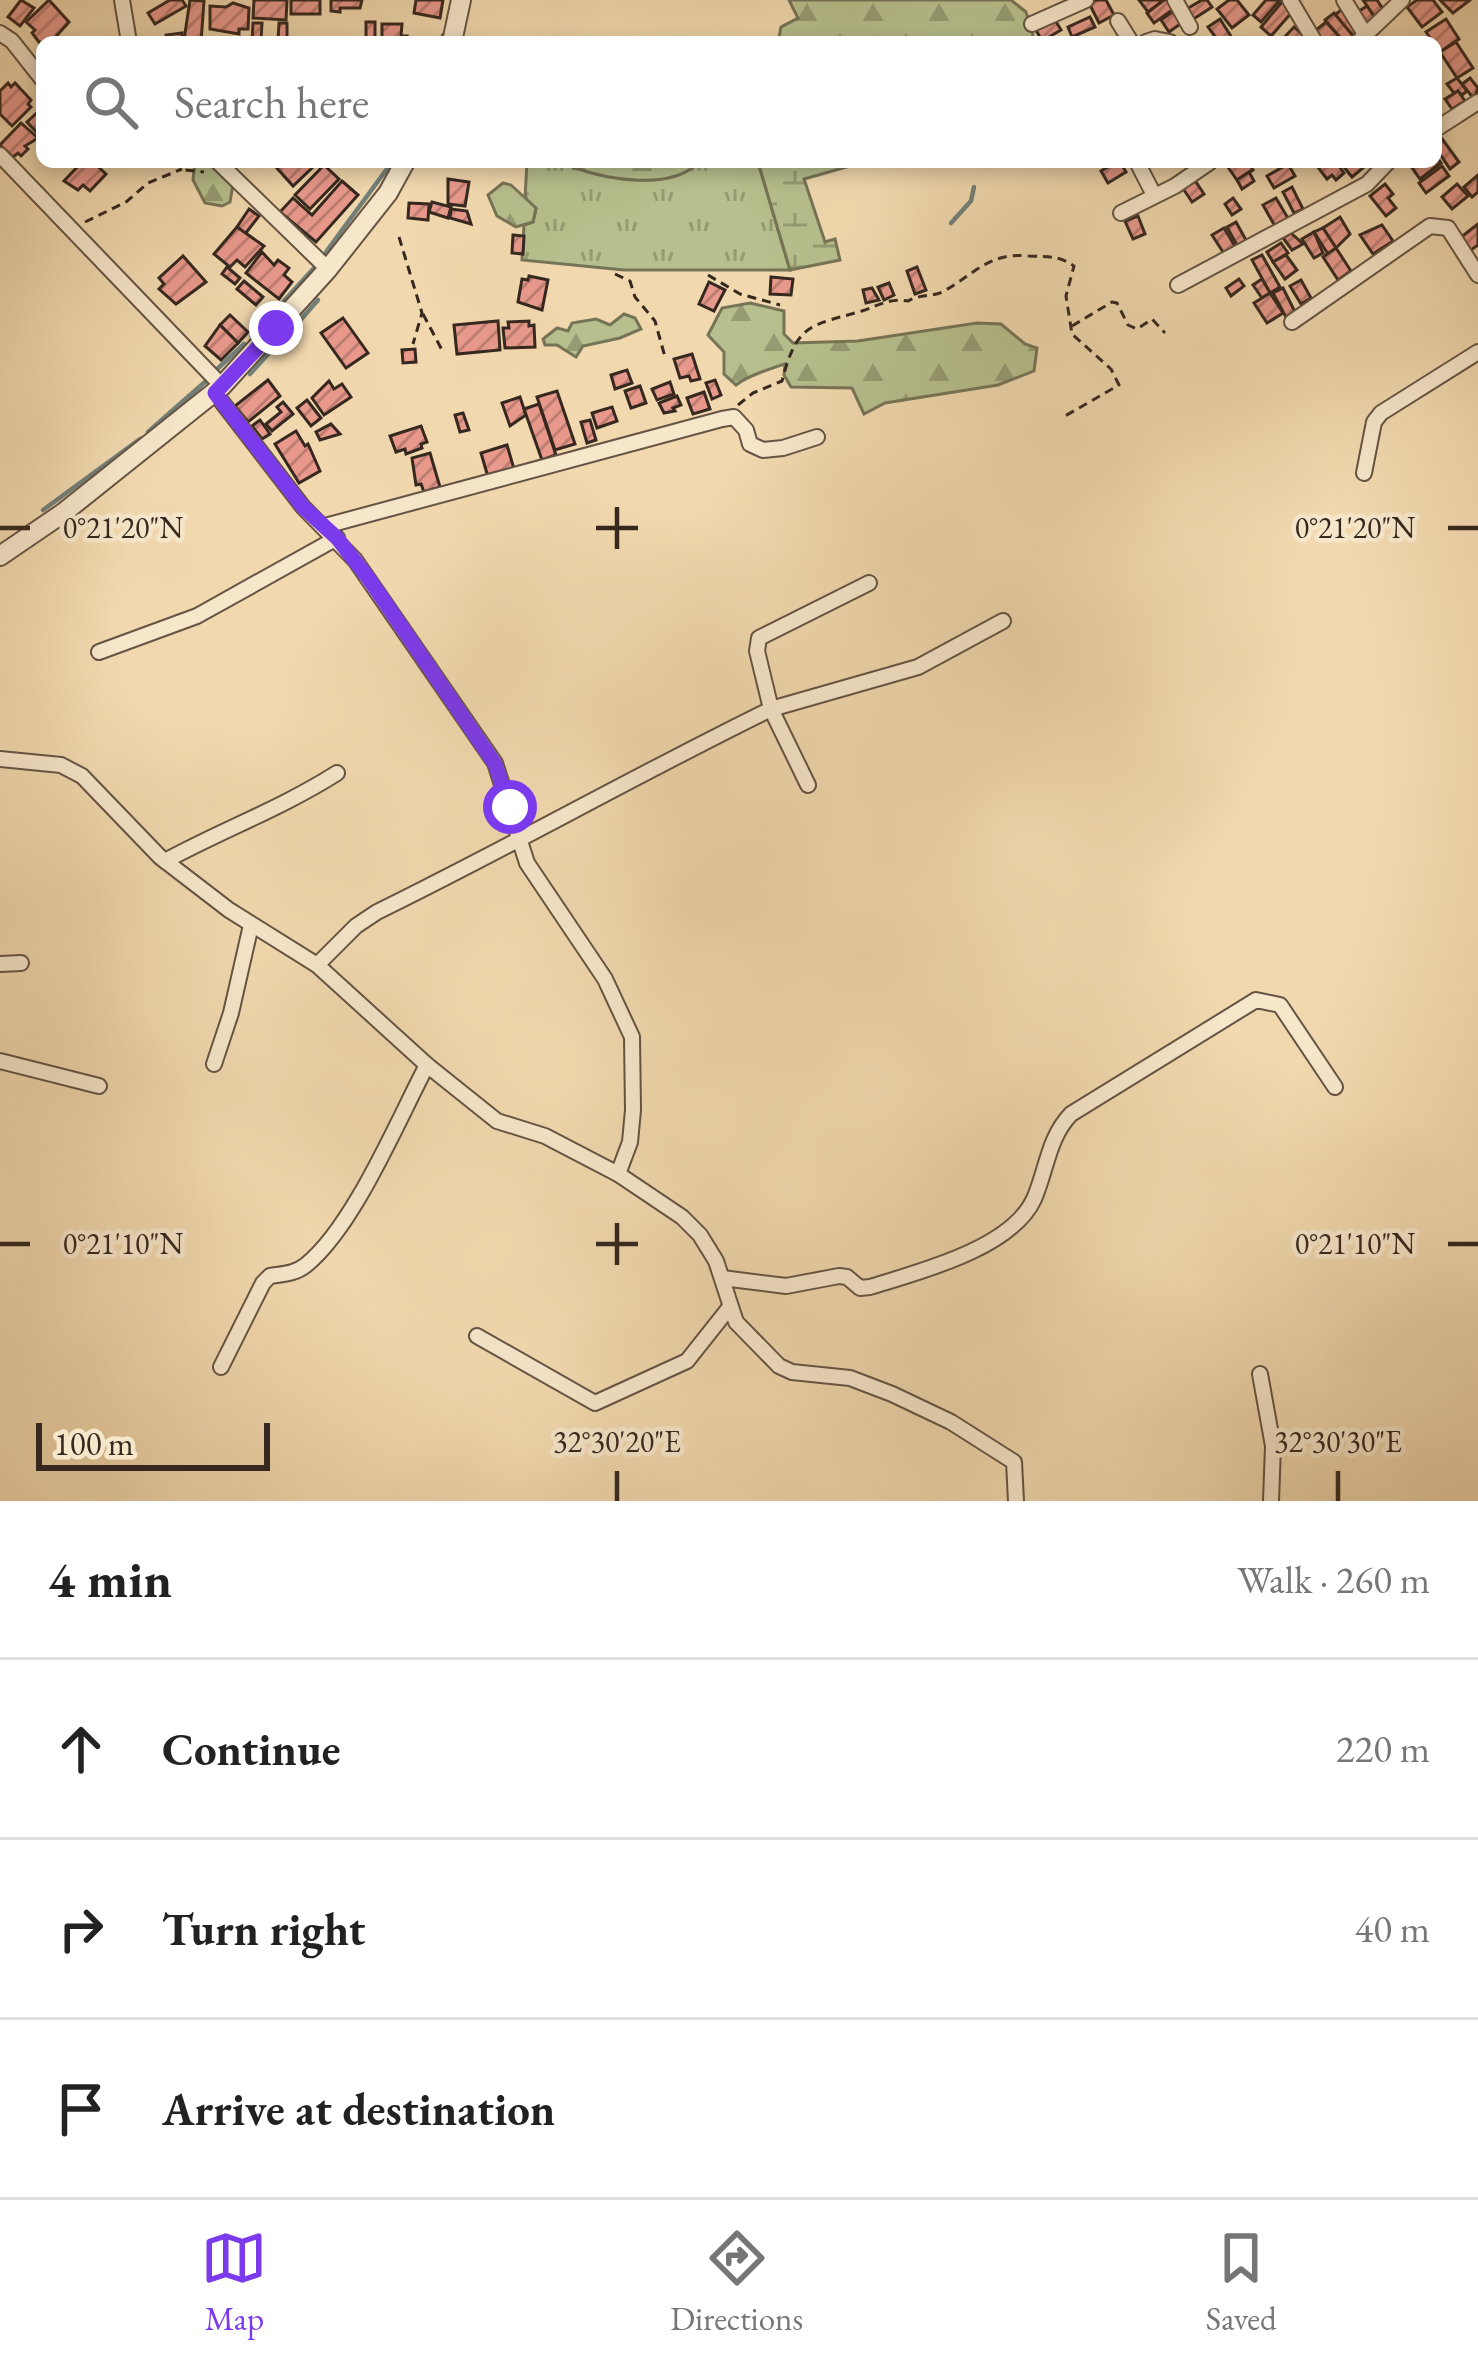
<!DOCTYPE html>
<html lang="en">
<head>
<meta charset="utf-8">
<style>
  :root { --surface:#fff; --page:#f2f2f2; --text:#222; --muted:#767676; --line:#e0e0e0; --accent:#7c3aed }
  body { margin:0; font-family:"EB Garamond",serif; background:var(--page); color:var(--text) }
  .scale { position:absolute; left:36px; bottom:30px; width:234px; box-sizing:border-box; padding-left:12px; border:6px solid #36281f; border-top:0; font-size:33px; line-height:42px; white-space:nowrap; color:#36281f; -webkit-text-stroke:9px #f6e6ca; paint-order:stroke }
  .stop { position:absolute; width:36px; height:36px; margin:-27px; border:9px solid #7c3aed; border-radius:50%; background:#fff }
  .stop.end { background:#7c3aed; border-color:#fff; box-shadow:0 3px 12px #0008 }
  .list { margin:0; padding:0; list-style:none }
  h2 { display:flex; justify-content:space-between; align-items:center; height:156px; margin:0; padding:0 48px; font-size:51px }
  h2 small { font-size:39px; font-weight:400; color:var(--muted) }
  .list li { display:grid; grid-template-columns:78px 1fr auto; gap:36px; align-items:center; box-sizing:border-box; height:180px; padding:0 48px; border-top:3px solid var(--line) }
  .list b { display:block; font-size:45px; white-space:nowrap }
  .list em { font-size:39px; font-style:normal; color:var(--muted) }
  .icon { flex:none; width:66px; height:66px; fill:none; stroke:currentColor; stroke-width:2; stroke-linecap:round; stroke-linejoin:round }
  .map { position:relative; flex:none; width:1478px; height:1501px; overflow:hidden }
  .search { position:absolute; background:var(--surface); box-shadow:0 6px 18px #0003; left:36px; right:36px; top:36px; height:132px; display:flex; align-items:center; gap:30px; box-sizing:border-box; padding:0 42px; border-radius:18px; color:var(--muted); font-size:45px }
  .sheet { height:696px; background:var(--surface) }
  nav { display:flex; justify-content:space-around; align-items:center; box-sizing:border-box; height:168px; border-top:3px solid var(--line); background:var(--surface); font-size:33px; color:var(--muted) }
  nav a { display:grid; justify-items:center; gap:6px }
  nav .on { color:var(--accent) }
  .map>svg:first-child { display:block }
  .grass { fill:url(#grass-tufts); stroke:#767456; stroke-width:3 }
  .forest { fill:url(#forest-firs); stroke:#767456; stroke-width:3 }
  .wetland { fill:url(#wetland-marsh); stroke:#767456; stroke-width:3 }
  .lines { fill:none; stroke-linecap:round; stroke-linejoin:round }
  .stream { stroke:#737f77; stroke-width:4.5 }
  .building { fill:url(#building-hatch); stroke:#36281f; stroke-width:3 }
  .minor-casing { stroke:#655443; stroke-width:18 }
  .tertiary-casing { stroke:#655443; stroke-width:22 }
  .path { stroke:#36281f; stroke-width:3; stroke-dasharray:9 6; stroke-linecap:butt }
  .minor { stroke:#f6e6ca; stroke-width:14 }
  .tertiary { stroke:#f6e6ca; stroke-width:18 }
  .route { stroke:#7c3aed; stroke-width:15 }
  .ticks { fill:none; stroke:#36281f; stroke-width:4.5 }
  .ticks-label { font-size:30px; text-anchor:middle; fill:#36281f; stroke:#f6e6ca; stroke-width:9; stroke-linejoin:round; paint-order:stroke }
</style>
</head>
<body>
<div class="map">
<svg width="1478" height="1501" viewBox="0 0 1478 1501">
  <defs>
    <pattern id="grass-tufts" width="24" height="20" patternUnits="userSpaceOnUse" patternTransform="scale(3)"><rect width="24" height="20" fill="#b6bf8d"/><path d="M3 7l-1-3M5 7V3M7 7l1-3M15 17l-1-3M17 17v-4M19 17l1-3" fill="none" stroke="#959b73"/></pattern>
    <pattern id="forest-firs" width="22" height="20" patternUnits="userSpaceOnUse" patternTransform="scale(3)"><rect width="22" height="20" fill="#b6bf8d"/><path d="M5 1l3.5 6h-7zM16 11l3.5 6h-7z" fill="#959b73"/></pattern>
    <pattern id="wetland-marsh" width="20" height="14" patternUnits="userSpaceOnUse" patternTransform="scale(3)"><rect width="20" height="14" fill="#b6bf8d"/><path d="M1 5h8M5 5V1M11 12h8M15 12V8" fill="none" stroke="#959b73"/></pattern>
    <pattern id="building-hatch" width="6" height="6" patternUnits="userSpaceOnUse" patternTransform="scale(3)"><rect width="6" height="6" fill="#e8998c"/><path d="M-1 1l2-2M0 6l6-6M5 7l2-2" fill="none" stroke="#bd7d72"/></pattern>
  </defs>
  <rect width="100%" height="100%" fill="#f1d8ae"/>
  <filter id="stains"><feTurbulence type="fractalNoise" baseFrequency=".00167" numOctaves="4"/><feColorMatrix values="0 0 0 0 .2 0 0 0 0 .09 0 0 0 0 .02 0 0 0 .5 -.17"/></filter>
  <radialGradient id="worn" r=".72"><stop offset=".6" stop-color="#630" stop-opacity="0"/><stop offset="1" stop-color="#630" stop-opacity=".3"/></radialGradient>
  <path class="grass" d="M527 162H571L573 168C611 176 669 193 699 162H758L790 270H624L522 260 524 225 533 222 536 209 525 198Z"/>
  <g class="forest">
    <polygon points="789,0 1011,0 1026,12 1035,42 878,42 876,38 873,42 778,42 781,27 798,18"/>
    <polygon points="195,162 215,162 233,184 230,202 222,206 205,203 193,180"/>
    <path d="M571 162H699C671 191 608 180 573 167Z"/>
    <polygon points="503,183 511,185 536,208 533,222 516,227 497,216 488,195"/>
    <path d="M750 303 784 311V334L793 343 858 341 977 323 1001 324 1025 344 1037 348 1034 371 998 385 885 403 864 414 852 388 791 387 784 375 785 364C770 369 749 375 736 385L724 374V352L708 335 722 308Z"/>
    <polygon points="624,314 635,318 641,329 620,338 583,346 576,357 557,345 545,345 543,339 557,328 568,331 572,323 596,319 610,325"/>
  </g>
  <polygon class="wetland" points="758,162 864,162 804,179 825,242 835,239 840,260 790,270"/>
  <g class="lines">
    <g class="stream">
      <polyline points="441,42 443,35"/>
      <polyline points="951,223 971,201 974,187"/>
      <polyline points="326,252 392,162"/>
      <polyline points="290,332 318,300"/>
      <polyline points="252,336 314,268"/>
      <polyline points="214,372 244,344"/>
      <polyline points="250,374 278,343"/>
      <polyline points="148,432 206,381"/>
      <polyline points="43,510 140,439"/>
    </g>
  </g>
  <g class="building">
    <polygon points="21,0 34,8 20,26 8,17"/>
    <polygon points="49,0 69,22 51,42 42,42 42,46 32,33 35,30 26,22"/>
    <polygon points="170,0 182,0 186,6 155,24 148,13"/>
    <polygon points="190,0 204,1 201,42 184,40"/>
    <polygon points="254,0 287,0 286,20 253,18"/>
    <rect x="291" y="0" width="29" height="14"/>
    <polygon points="331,0 362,0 360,8 340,8 340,12 331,11"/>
    <polygon points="416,0 443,0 440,18 414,13"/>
    <polygon points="1096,0 1106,0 1114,15 1099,23 1089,3"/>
    <polygon points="1139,0 1164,0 1148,12"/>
    <polygon points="1164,0 1170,0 1175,8 1154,23 1147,13"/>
    <polygon points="1202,0 1207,0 1212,7 1192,20 1185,10"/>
    <polygon points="1237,0 1249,15 1232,28 1217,9 1229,0"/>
    <polygon points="1266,0 1280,0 1261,22 1253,15"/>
    <polygon points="1363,0 1377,0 1383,9 1374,16"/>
    <polygon points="1417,0 1433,0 1442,12 1422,27 1407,7"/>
    <polygon points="1440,0 1470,0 1453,13"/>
    <polygon points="1282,2 1293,11 1271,36 1261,27"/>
    <polygon points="233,3 249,8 248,29 239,29 239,34 210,29 210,6 226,7"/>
    <polygon points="1367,6 1375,18 1365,25 1356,13"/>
    <polygon points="1342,9 1361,31 1354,37 1335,15"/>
    <polygon points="1175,10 1183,22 1169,32 1161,20"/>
    <polygon points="1334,13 1354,37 1348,42 1344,42 1325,20"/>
    <polygon points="1090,17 1095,27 1072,37 1068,27"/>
    <polygon points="1220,19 1234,41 1233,42 1219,42 1208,27"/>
    <polygon points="1446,19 1459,39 1440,52 1426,32"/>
    <polygon points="1055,20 1061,30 1042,41 1036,30"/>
    <polygon points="366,22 375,22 375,40 366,39"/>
    <polygon points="1326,22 1344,42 1325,42 1315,31"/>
    <polygon points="253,23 262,23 261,40 278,42 252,42"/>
    <polygon points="279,23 287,23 287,40 278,41"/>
    <polygon points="382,24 402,24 401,36 407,36 406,42 375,42 382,40"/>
    <polygon points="1294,27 1308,39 1305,42 1280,42"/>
    <polygon points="182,33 182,42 165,42 166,35"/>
    <polygon points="1456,42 1473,68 1457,78 1440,52"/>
    <polygon points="1457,78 1467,91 1462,95 1458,91 1454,93 1447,84"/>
    <polygon points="1470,78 1478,88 1474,99 1462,84"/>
    <polygon points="8,83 11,87 15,83 31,100 28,104 31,107 12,126 0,114 0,91"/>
    <polygon points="1458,91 1465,101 1452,109 1445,99"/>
    <polygon points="41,109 42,110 42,138 27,122"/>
    <polygon points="21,123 38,138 25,146 28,149 21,156 18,153 13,157 0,145"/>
    <polygon points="1440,136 1459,162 1450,169 1436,148 1436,139"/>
    <polygon points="1436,156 1441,163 1420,179 1408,162 1436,162"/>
    <polygon points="82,162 93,162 106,174 90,191 83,185 78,190 64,181"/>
    <polygon points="281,162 308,162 313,167 293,186 276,167"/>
    <polygon points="1116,162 1120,162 1126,172 1108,183 1101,171"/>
    <polygon points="1248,162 1253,170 1237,180 1225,163"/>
    <polygon points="1314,162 1344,162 1339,166 1344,173 1336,180 1332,175 1327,179"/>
    <polygon points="1349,162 1370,162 1352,177 1344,167"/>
    <polygon points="1288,164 1295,176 1274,188 1267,176"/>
    <polygon points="324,165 339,179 310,209 295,195"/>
    <polygon points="1442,166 1449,176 1426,193 1419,183"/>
    <polygon points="1249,172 1254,181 1242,189 1237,180"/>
    <polygon points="1478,175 1478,192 1472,197 1464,187"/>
    <polygon points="448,179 469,182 465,206 448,204"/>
    <polygon points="1194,179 1204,194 1192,202 1182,187"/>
    <polygon points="342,181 358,195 316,242 280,212 293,198 312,215"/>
    <polygon points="1385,184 1393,194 1388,198 1396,208 1386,216 1370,196"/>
    <polygon points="1457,184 1468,196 1452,209 1442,197"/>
    <polygon points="1292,187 1303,209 1294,213 1283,192"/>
    <polygon points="1233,198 1241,209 1232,215 1225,204"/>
    <polygon points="1276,198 1289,220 1276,228 1263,205"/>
    <polygon points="432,202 451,207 448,218 429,212"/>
    <polygon points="409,203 429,204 428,220 408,218"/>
    <polygon points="249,209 259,216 245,234 237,227"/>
    <polygon points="451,209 467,211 471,224 450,218"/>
    <polygon points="1138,216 1145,234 1133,239 1125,221"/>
    <polygon points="1340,217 1350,234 1336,248 1323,228"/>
    <polygon points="1236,222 1247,242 1238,247 1227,227"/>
    <polygon points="1478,224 1478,245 1471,250 1460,238"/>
    <polygon points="1382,225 1393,241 1373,254 1360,235"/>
    <polygon points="237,227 264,246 245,267 237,260 230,267 214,254"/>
    <polygon points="1224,228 1236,248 1225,255 1212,235"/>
    <polygon points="1323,228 1336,248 1328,254 1314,232"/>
    <polygon points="1314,232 1323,253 1314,258 1302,239"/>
    <polygon points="1291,233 1303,244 1292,250 1283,238"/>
    <polygon points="513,235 524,236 523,254 512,253"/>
    <polygon points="1281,243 1288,253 1273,262 1267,252"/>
    <polygon points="1336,248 1351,271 1338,280 1323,257"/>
    <polygon points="262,252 274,265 278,260 289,268 284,275 292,282 279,299 246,273"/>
    <polygon points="1262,255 1280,287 1270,293 1252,260"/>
    <polygon points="1286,255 1297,270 1285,279 1273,262"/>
    <polygon points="183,256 206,282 176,304 159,289 164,284 159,278"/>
    <polygon points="227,267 240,278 235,284 222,274"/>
    <polygon points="917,267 926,290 915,294 907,271"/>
    <polygon points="529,276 548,280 542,310 518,302 522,279 528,280"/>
    <polygon points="771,277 793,279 791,295 770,294"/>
    <polygon points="1239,279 1244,286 1231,296 1226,288"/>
    <polygon points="1262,279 1270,293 1262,298 1253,285"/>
    <polygon points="1301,280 1311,298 1301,304 1290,286"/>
    <polygon points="244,281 263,297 256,305 237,289"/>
    <polygon points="709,282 725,290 714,311 699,304"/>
    <polygon points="889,283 894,295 884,300 878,287"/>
    <polygon points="872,288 879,300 866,303 863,290"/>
    <polygon points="1283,288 1295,312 1286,317 1273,293"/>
    <polygon points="1270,293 1283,313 1267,323 1254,303"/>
    <polygon points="230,315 248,332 238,343 220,325"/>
    <polygon points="343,318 368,353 346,368 321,333"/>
    <polygon points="498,321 500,350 457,354 454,325"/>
    <polygon points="529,321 529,326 534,325 535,347 505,348 503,328 509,328 508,322"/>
    <polygon points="220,325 238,343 221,360 205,346"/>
    <polygon points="415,349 416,362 403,363 402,350"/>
    <polygon points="692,354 700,379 691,381 689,376 680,378 674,359"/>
    <polygon points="627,370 632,383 615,389 611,375"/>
    <polygon points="268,380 280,396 248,422 235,406"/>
    <polygon points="715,380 721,395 712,399 706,383"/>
    <polygon points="329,381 334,389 342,384 351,397 324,415 312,398"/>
    <polygon points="670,382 674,394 657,400 652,389"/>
    <polygon points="640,386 646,403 631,408 625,391"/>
    <polygon points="557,391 575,444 555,450 537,397"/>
    <polygon points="704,392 710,409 693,414 687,398"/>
    <polygon points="677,396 681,405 673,408 675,411 664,413 659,403"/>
    <polygon points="520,397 526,415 510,426 502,403"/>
    <polygon points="307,400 321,418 311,426 297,408"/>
    <polygon points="283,402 293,414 272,431 266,424 281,412 277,407"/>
    <polygon points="539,404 556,455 542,460 524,409"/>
    <polygon points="612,407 617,421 597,428 592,413"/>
    <polygon points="463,413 469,430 460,432 455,415"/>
    <polygon points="260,420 270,434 262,439 252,426"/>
    <polygon points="590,420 596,440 587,443 581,422"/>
    <polygon points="331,424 340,434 320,440 316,432"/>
    <polygon points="421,426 427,442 421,444 422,448 406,454 405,449 396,452 390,436"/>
    <polygon points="296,431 305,446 308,444 320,471 299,483 275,444"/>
    <polygon points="507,445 514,469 488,477 481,453"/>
    <polygon points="430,453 440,487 424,492 421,484 416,485 412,458"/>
  </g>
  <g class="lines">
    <g class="minor-casing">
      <g id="minor">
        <polyline points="122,0 129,42"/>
        <polyline points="1175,0 1190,27"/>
        <polyline points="1290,0 1315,42"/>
        <polyline points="1344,0 1365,34"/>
        <polyline points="1118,21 1131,42"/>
        <polyline points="1032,24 1086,0"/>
        <polyline points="0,33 12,41 42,79"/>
        <polyline points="1146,42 1155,39 1170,42"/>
        <polyline points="1358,42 1402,0"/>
        <polyline points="1436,129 1478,102"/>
        <polyline points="0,155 222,386"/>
        <polyline points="218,162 328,269"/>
        <polyline points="1137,162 1154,195"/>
        <polyline points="1121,213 1175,186 1210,162"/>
        <polyline points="1178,285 1367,184 1388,162"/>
        <polyline points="1292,322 1430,226 1448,228 1478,275"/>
        <polyline points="215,393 303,507 355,560 495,763 527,863 605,979 632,1037 633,1110 630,1142 618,1174"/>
        <polyline points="1364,473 1374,422 1381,413 1478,352"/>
        <polyline points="325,526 722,419 734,417 746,430 750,444 763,450 783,448 817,437"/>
        <polyline points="99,652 197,616 337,538"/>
        <polyline points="0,759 61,765 82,776 160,857 229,910 317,965 427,1065 497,1121 545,1136 618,1174 682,1217 700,1235 716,1261 736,1322 779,1366 792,1372 850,1378 892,1394 951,1422 1014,1462 1016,1501"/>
        <polyline points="808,785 771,709 918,667 1003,621"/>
        <path d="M165 861C222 830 282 808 337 773"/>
        <polyline points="0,964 21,963"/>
        <path d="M317 965 356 926 377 912C510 847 638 774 771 709L757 651 759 638 869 583"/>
        <polyline points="0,1061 99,1086"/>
        <polyline points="214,1064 231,1013 251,925"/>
        <path d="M722 1278 786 1286 839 1276 847 1277 860 1288 870 1287C918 1272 1011 1249 1034 1199 1047 1169 1048 1138 1071 1114L1256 1000 1280 1005 1335 1087"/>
        <polyline points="477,1336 595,1403 687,1361 729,1308"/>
        <path d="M221 1367 263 1283 270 1276C282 1274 295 1274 306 1265 354 1226 397 1122 427 1065"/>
        <polyline points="1260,1374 1273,1446 1271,1501"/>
      </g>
    </g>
    <g class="tertiary-casing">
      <g id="tertiary">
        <polyline points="452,42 461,0"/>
        <polyline points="0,556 63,513 222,386 328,269 388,193 405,162"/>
      </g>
    </g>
    <g class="path">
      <polyline points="173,162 185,170 204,172"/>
      <polyline points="85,222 126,202 148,183 182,169"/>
      <polyline points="399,237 422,313 413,344"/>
      <polyline points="615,274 630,281 635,297 655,321 665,357"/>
      <polyline points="708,275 740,294 780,305"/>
      <polyline points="423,314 443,352"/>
      <polyline points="1072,326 1112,302 1117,303 1128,325 1137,329 1152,319 1165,333"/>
      <path d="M738 405 753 393 782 381C797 323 810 326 862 311 879 305 890 298 908 301 920 294 934 297 944 291 976 273 989 252 1029 256 1048 257 1058 255 1074 266L1066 296 1072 334 1111 369 1119 385 1065 416"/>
    </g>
    <use href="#minor" class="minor"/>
    <use href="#tertiary" class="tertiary"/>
  </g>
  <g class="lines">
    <polyline class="route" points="276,328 215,393 303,507 337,538 369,579 495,764 510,807"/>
  </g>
  <path class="ticks" d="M617 507V549M0 528H30M596 528H638M1448 528H1478M617 1223V1265M0 1244H30M596 1244H638M1448 1244H1478M617 1471V1501M1338 1471V1501"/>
  <g class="ticks-label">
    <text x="123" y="538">0°21'20"N</text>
    <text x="1355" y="538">0°21'20"N</text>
    <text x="123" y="1254">0°21'10"N</text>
    <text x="1355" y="1254">0°21'10"N</text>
    <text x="617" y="1452">32°30'20"E</text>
    <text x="1338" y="1452">32°30'30"E</text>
  </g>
  <rect width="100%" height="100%" filter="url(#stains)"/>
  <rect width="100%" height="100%" fill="url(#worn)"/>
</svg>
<div class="scale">100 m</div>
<div class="stop" style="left:510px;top:807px"></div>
<div class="stop end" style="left:276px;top:328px"></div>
<div class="search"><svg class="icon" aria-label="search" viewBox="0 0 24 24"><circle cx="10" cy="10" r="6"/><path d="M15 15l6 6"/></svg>Search here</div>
</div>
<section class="sheet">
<h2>4 min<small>Walk · 260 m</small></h2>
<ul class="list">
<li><svg class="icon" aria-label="ahead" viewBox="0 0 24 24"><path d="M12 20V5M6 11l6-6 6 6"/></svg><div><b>Continue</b></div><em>220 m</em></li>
<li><svg class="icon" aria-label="right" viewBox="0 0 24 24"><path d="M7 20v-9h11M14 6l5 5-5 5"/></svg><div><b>Turn right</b></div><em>40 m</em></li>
<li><svg class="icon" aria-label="arrive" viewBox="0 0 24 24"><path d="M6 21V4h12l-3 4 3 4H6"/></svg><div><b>Arrive at destination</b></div></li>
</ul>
</section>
<nav>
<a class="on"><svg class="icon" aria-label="map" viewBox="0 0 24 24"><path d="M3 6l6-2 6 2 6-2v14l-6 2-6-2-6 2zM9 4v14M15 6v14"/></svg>Map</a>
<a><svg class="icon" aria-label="directions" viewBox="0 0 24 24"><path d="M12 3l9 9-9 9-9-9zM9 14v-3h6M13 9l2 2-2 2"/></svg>Directions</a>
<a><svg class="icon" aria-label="saved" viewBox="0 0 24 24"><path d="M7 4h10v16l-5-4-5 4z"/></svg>Saved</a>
</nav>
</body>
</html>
